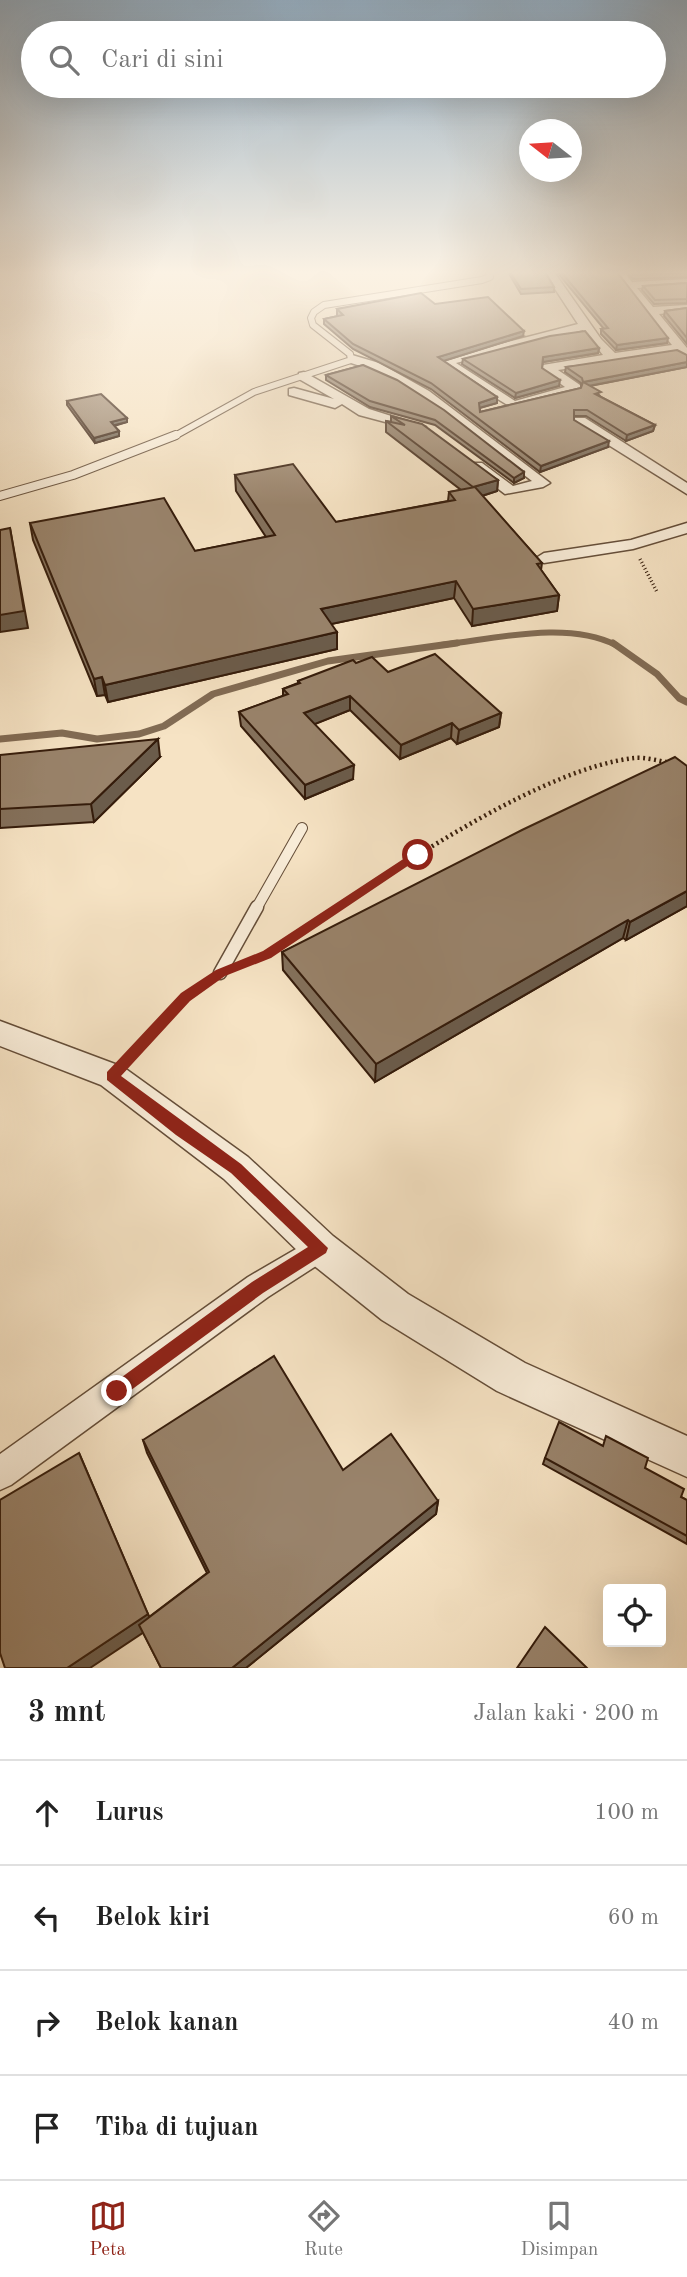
<!DOCTYPE html>
<html lang="id">
<head>
<meta charset="utf-8">
<style>
  :root { --surface:#fff; --page:#f6f6f6; --text:#222; --muted:#767676; --line:#e0e0e0; --accent:#8f2418 }
  body { margin:0; font-family:"Old Standard TT",serif; background:var(--page); color:var(--text) }
  .controls { position:absolute; right:21px; bottom:21px; display:grid; overflow:hidden; border-radius:7px; box-shadow:0 7px 28px #0002 }
  .controls button { width:63px; height:63px; display:grid; place-items:center; padding:0; border:0; border-bottom:2px solid var(--line); background:var(--surface); color:var(--text); font:35px sans-serif }
  .compass { position:absolute; left:519px; top:119px; width:63px; height:63px; border-radius:50%; background:var(--surface); box-shadow:0 7px 28px #0002; rotate:287deg }
  .stop { position:absolute; width:21px; height:21px; margin:-16px; border:5px solid #8f2418; border-radius:50%; background:#fff }
  .stop.end { background:#8f2418; border-color:#fff; box-shadow:0 2px 7px #0008 }
  .list { margin:0; padding:0; list-style:none }
  h2 { display:flex; justify-content:space-between; align-items:center; height:91px; margin:0; padding:0 28px; font-size:30px }
  h2 small { font-size:23px; font-weight:400; color:var(--muted) }
  .list li { display:grid; grid-template-columns:46px 1fr auto; gap:21px; align-items:center; box-sizing:border-box; height:105px; padding:0 28px; border-top:2px solid var(--line) }
  .list b { display:block; font-size:26px; white-space:nowrap }
  .list em { font-size:23px; font-style:normal; color:var(--muted) }
  .icon { flex:none; width:38px; height:38px; fill:none; stroke:currentColor; stroke-width:2; stroke-linecap:round; stroke-linejoin:round }
  .map { position:relative; flex:none; width:687px; height:1668px; overflow:hidden }
  .search { position:absolute; background:var(--surface); box-shadow:0 7px 28px #0002; left:21px; right:21px; top:21px; height:77px; display:flex; align-items:center; gap:18px; box-sizing:border-box; padding:0 24px; border-radius:38px; color:var(--muted); font-size:26px }
  .sheet { height:511px; background:var(--surface) }
  nav { display:flex; justify-content:space-around; align-items:center; box-sizing:border-box; height:98px; border-top:2px solid var(--line); background:var(--surface); font-size:19px; color:var(--muted) }
  nav a { display:grid; justify-items:center; gap:4px }
  nav .on { color:var(--accent) }
  .map>svg:first-child { display:block }
  .lines { fill:none; stroke-linecap:round; stroke-linejoin:round }
  .stream-far1 { stroke:#816b54; stroke-width:6 }
  .stream { stroke:#816b54; stroke-width:7 }
  .service-far3-casing { stroke:#654e39; stroke-width:8 }
  .service-far2-casing { stroke:#654e39; stroke-width:10 }
  .service-far1-casing { stroke:#654e39; stroke-width:12 }
  .service-casing { stroke:#654e39; stroke-width:15 }
  .minor-casing { stroke:#654e39; stroke-width:3 }
  .tertiary-casing { stroke:#654e39; stroke-width:3 }
  .path-far2 { stroke:#351c0b; stroke-width:3.5; stroke-dasharray:1 2.5; stroke-linecap:butt }
  .path-far1 { stroke:#351c0b; stroke-width:4.5; stroke-dasharray:2 3.5; stroke-linecap:butt }
  .path { stroke:#351c0b; stroke-width:5; stroke-dasharray:2 4.5; stroke-linecap:butt }
  .service-far3 { stroke:#f9edd9; stroke-width:6 }
  .service-far2 { stroke:#f9edd9; stroke-width:8 }
  .service-far1 { stroke:#f9edd9; stroke-width:10 }
  .service { stroke:#f9edd9; stroke-width:12 }
  .minor { fill:#f9edd9; fill-rule:evenodd }
  .tertiary { fill:#f9edd9; fill-rule:evenodd }
  .wall { fill:#84715c; stroke:#351c0b; stroke-width:2 }
  .shaded-wall { fill:#6b5c4b; stroke:#351c0b; stroke-width:2 }
  .building { fill:#99836b; stroke:#351c0b; stroke-width:2 }
  .route { fill:#8f2418 }
</style>
</head>
<body>
<div class="map">
<svg width="687" height="1668" viewBox="0 0 687 1668">
  <rect width="100%" height="100%" fill="#f6e3c4"/>
  <filter id="stains"><feTurbulence type="fractalNoise" baseFrequency=".00286" numOctaves="4"/><feColorMatrix values="0 0 0 0 .2 0 0 0 0 .09 0 0 0 0 .02 0 0 0 .5 -.17"/></filter>
  <radialGradient id="worn" r=".72"><stop offset=".6" stop-color="#630" stop-opacity="0"/><stop offset="1" stop-color="#630" stop-opacity=".3"/></radialGradient>
  <g class="lines">
    <path class="stream-far1" d="M441 645C496 639 566 620 616 645"/>
    <g class="stream">
      <polyline points="613,643 657,674 679,698 687,702"/>
      <polyline points="0,739 62,733 97,739 139,734 164,726 213,694 328,661 457,643"/>
    </g>
    <g class="service-far3-casing">
      <polyline id="service-far3" points="173,437 254,392 351,360 350,354 313,325 311,318 314,312 324,305 482,280 490,277 489,272"/>
    </g>
    <g class="service-far2-casing">
      <polyline id="service-far2" points="0,496 73,475 176,435"/>
    </g>
    <g class="service-far1-casing">
      <polyline id="service-far1" points="256,909 302,828"/>
    </g>
    <g class="service-casing">
      <polyline id="service" points="220,973 257,907"/>
    </g>
    <g class="minor-casing">
      <g id="minor">
        <path d="M544 272H554L601 339 615 353 672 345 613 272H624L632 282 687 279V285L637 288 653 307 687 305V311L659 314 687 348V360L677 352 558 370 580 385V391L514 409 442 365V359L578 324ZM583 330 603 355 543 365V371L565 387 515 401 456 363Z"/>
        <path d="M352 355 379 363 429 391 550 483 543 487 505 494 472 469V463H482L513 486 532 481C474 437 419 383 348 362V356Z"/>
        <polygon points="304,372 369,409 426,427 419,431 359,415 342,404 335,408 289,395 289,389 294,388 334,399 299,379 299,373"/>
        <polygon points="575,418 585,418 687,483 687,494 575,424"/>
        <polygon points="687,523 687,533 633,549 544,563 536,558 544,553 631,540"/>
        <polygon points="320,1235 330,1239 334,1248 330,1257 268,1297 11,1485 0,1490 0,1454 248,1277"/>
      </g>
    </g>
    <g class="tertiary-casing">
      <polygon id="tertiary" points="0,1021 123,1067 248,1157 333,1236 408,1294 525,1363 687,1436 687,1477 497,1391 382,1320 307,1260 224,1179 101,1085 0,1046"/>
    </g>
    <polyline class="path-far2" points="640,559 657,592"/>
    <path class="path-far1" d="M335 909C410 859 546 768 634 758 645 757 660 761 671 763"/>
    <g class="path">
      <polyline points="248,961 267,955 338,907"/>
      <polyline points="130,1057 185,997 206,983"/>
    </g>
    <use href="#service-far3" class="service-far3"/>
    <use href="#service-far2" class="service-far2"/>
    <use href="#service-far1" class="service-far1"/>
    <use href="#service" class="service"/>
    <use href="#minor" class="minor"/>
    <use href="#tertiary" class="tertiary"/>
  </g>
  <g class="wall">
    <polygon points="508,272 545,272 554,287 554,292 521,294"/>
    <polygon points="557,272 617,272 667,343 616,350 601,334 601,329 604,329"/>
    <polygon points="626,272 687,272 687,277 633,279"/>
    <polygon points="687,283 687,303 654,304 642,290 643,286"/>
    <polygon points="435,304 523,336 443,361 497,397 497,403 480,408 480,412 581,388 581,383 565,372 566,367 687,355 687,367 590,386 601,397 655,425 653,431 626,441 586,416 574,416 574,420 608,447 540,472 431,389 353,349 324,324 324,319 338,316 337,315 337,309"/>
    <polygon points="687,308 687,344 664,316 665,311"/>
    <polygon points="599,348 598,353 543,362 542,368 559,386 515,398 462,364 463,359"/>
    <polygon points="363,365 524,472 524,478 514,483 435,425 370,407 326,380 326,375"/>
    <polygon points="67,401 127,418 127,422 114,426 119,431 119,436 95,443 67,405"/>
    <polygon points="391,416 498,480 497,491 482,496 542,563 541,570 559,595 557,611 472,626 454,598 331,624 337,649 108,702 105,695 97,696 33,540 30,523 195,551 266,537 236,491 235,475 336,522 448,501 449,492 461,490 386,432 386,421 391,422"/>
    <polygon points="356,663 388,672 501,713 499,727 457,744 451,738 400,759 350,710 314,724 353,779 305,799 241,726 239,712 283,696 283,689 298,683 298,681"/>
    <polygon points="0,755 160,757 94,822 0,828"/>
    <polygon points="687,766 687,906 626,940 623,938 375,1082 283,970 282,952"/>
    <polygon points="143,1440 343,1470 438,1501 436,1514 246,1668 161,1668 143,1632 79,1453 149,1617 207,1573 147,1453"/>
    <polygon points="545,1458 645,1468 681,1497 687,1500 687,1544 543,1464"/>
  </g>
  <g class="shaded-wall">
    <polygon points="524,331 523,336 437,363 438,357"/>
    <polygon points="668,338 667,343 616,350 617,345"/>
    <polygon points="599,348 598,353 543,362 543,357"/>
    <polygon points="687,362 687,367 583,387 583,382"/>
    <polygon points="560,380 559,386 515,398 516,393"/>
    <polygon points="497,397 497,403 479,408 479,403"/>
    <polygon points="127,418 127,422 111,426 111,422"/>
    <polygon points="655,425 653,431 626,441 627,435"/>
    <polygon points="119,431 119,436 95,443 94,438"/>
    <polygon points="609,441 608,447 540,472 541,466"/>
    <polygon points="524,472 524,478 514,483 514,478"/>
    <polygon points="498,480 497,491 472,499 473,487"/>
    <polygon points="10,528 28,628 0,632 0,615"/>
    <polygon points="456,581 454,598 322,626 321,609"/>
    <polygon points="559,595 557,611 472,626 473,609"/>
    <polygon points="337,632 337,649 108,702 105,685"/>
    <polygon points="102,677 105,695 97,696 94,679"/>
    <polygon points="350,696 350,710 305,728 304,713"/>
    <polygon points="501,713 499,727 457,744 459,730"/>
    <polygon points="452,723 451,738 400,759 401,745"/>
    <polygon points="158,739 160,757 94,822 91,804"/>
    <polygon points="354,765 353,779 305,799 305,785"/>
    <polygon points="687,891 687,906 626,940 630,922"/>
    <polygon points="628,920 623,938 375,1082 376,1064"/>
    <polygon points="438,1501 436,1514 246,1668 232,1668"/>
    <polygon points="148,1614 153,1626 90,1668 67,1668"/>
  </g>
  <g class="building">
    <polygon points="510,272 545,272 554,287 521,289"/>
    <polygon points="561,272 617,272 668,338 617,345 601,329 608,328"/>
    <polygon points="631,272 687,272 687,273 634,275"/>
    <polygon points="687,283 687,299 655,300 643,286"/>
    <polygon points="421,293 435,304 488,297 524,331 438,357 497,397 479,403 480,412 581,388 583,382 601,392 595,394 655,425 627,435 587,410 574,410 574,420 609,441 541,466 431,383 353,344 324,319 343,315 337,309"/>
    <polygon points="687,308 687,338 665,311"/>
    <polygon points="585,331 599,348 543,357 542,368 560,380 516,393 463,359 550,336"/>
    <polygon points="677,350 687,355 687,362 583,382 582,378 566,367"/>
    <polygon points="363,365 397,380 444,410 524,472 514,478 435,420 370,401 326,375"/>
    <polygon points="101,394 127,418 111,422 119,431 94,438 67,401"/>
    <polygon points="391,416 422,424 498,480 473,487 386,421 405,425"/>
    <polygon points="293,464 336,522 455,500 449,492 475,487 542,563 537,564 559,595 473,609 456,581 321,609 337,632 105,685 102,677 94,679 30,523 164,498 195,551 275,535 235,475"/>
    <polygon points="10,528 24,611 0,615 0,530"/>
    <polygon points="435,654 501,713 459,730 452,723 401,745 350,696 304,713 354,765 305,785 239,712 288,694 283,689 300,683 298,681 353,660 356,663 372,657 388,672"/>
    <polygon points="158,739 91,804 0,809 0,755"/>
    <polygon points="675,757 687,766 687,891 630,922 628,920 376,1064 282,952 522,830"/>
    <polygon points="274,1356 343,1470 391,1434 438,1501 232,1668 161,1668 139,1625 209,1572 143,1440"/>
    <polygon points="559,1422 603,1446 606,1436 648,1458 645,1468 684,1489 681,1497 687,1500 687,1536 545,1458"/>
    <polygon points="79,1453 148,1614 67,1668 5,1668 0,1653 0,1500"/>
    <polygon points="545,1627 587,1668 517,1668"/>
  </g>
  <linearGradient id="sky" x2="0" y2="1"><stop stop-color="#93acc0"/><stop offset="0.54" stop-color="#fbf2e4"/><stop offset="1" stop-color="#fbf2e4" stop-opacity="0"/></linearGradient>
  <rect width="687" height="505" fill="url(#sky)"/>
  <polygon class="route" points="414,852 424,855 271,958 225,976 190,1001 121,1076 241,1164 328,1248 326,1253 263,1293 123,1396 117,1399 111,1396 108,1391 111,1385 252,1282 308,1247 231,1173 176,1135 107,1080 107,1072 181,993 216,970 263,951"/>
  <rect width="100%" height="100%" filter="url(#stains)"/>
  <rect width="100%" height="100%" fill="url(#worn)"/>
</svg>
<div class="controls">
<button><svg class="icon" aria-label="locate" viewBox="0 0 24 24"><circle cx="12" cy="12" r="6"/><path d="M12 2v4M12 18v4M2 12h4M18 12h4"/></svg></button>
</div>
<svg class="compass" viewBox="-18 -18 36 36"><path d="M0-13l5 13h-10z" fill="#e53935"/><path d="M0 13l5-13h-10z" fill="#767676"/></svg>
<div class="stop" style="left:418px;top:855px"></div>
<div class="stop end" style="left:117px;top:1391px"></div>
<div class="search"><svg class="icon" aria-label="search" viewBox="0 0 24 24"><circle cx="10" cy="10" r="6"/><path d="M15 15l6 6"/></svg>Cari di sini</div>
</div>
<section class="sheet">
<h2>3 mnt<small>Jalan kaki · 200 m</small></h2>
<ul class="list">
<li><svg class="icon" aria-label="ahead" viewBox="0 0 24 24"><path d="M12 20V5M6 11l6-6 6 6"/></svg><div><b>Lurus</b></div><em>100 m</em></li>
<li><svg class="icon" aria-label="left" viewBox="0 0 24 24"><path d="M17 20v-9H6M10 6l-5 5 5 5"/></svg><div><b>Belok kiri</b></div><em>60 m</em></li>
<li><svg class="icon" aria-label="right" viewBox="0 0 24 24"><path d="M7 20v-9h11M14 6l5 5-5 5"/></svg><div><b>Belok kanan</b></div><em>40 m</em></li>
<li><svg class="icon" aria-label="arrive" viewBox="0 0 24 24"><path d="M6 21V4h12l-3 4 3 4H6"/></svg><div><b>Tiba di tujuan</b></div></li>
</ul>
</section>
<nav>
<a class="on"><svg class="icon" aria-label="map" viewBox="0 0 24 24"><path d="M3 6l6-2 6 2 6-2v14l-6 2-6-2-6 2zM9 4v14M15 6v14"/></svg>Peta</a>
<a><svg class="icon" aria-label="directions" viewBox="0 0 24 24"><path d="M12 3l9 9-9 9-9-9zM9 14v-3h6M13 9l2 2-2 2"/></svg>Rute</a>
<a><svg class="icon" aria-label="saved" viewBox="0 0 24 24"><path d="M7 4h10v16l-5-4-5 4z"/></svg>Disimpan</a>
</nav>
</body>
</html>
